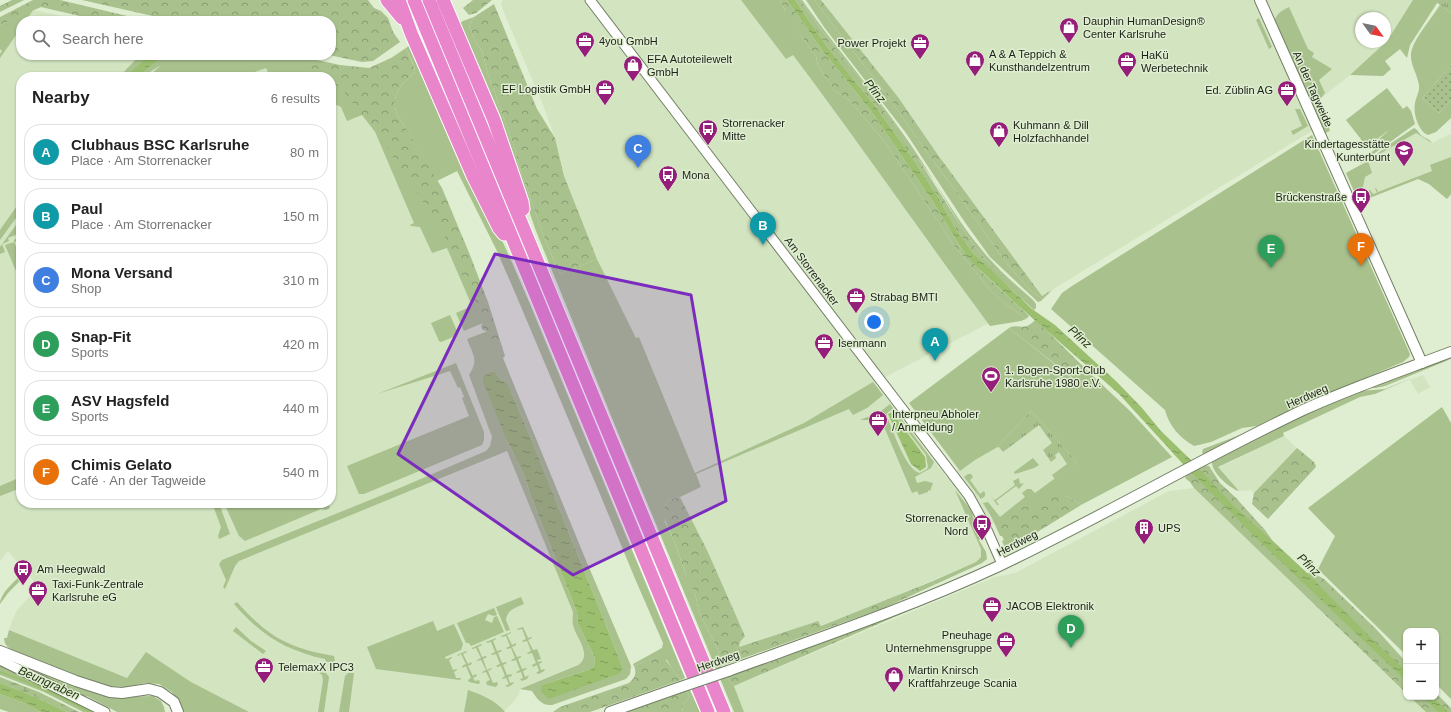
<!DOCTYPE html>
<html lang="en">
<head>
<meta charset="utf-8">
<style>
  :root { --surface:#fff; --page:#f6f6f6; --text:#222; --muted:#767676; --line:#e0e0e0; --accent:#d93025 }
  body { margin:0; font-family:Helvetica,sans-serif; background:var(--page); color:var(--text) }
  .controls { position:absolute; right:12px; bottom:12px; display:grid; overflow:hidden; border-radius:8px; box-shadow:0 1px 3px #0004 }
  .controls button { width:36px; height:36px; display:grid; place-items:center; padding:0; border:0; border-bottom:1px solid var(--line); background:var(--surface); color:var(--text); font:20px sans-serif }
  .compass { position:absolute; left:1355px; top:12px; width:36px; height:36px; border-radius:50%; background:var(--surface); box-shadow:0 1px 3px #0004; rotate:123deg }
  .you { position:absolute; left:874px; top:322px; width:14px; height:14px; margin:-10px; border:3px solid #fff; border-radius:50%; background:#1a73e8; box-shadow:0 0 0 6px #1a73e833 }
  .badge { display:grid; place-items:center; width:26px; height:26px; border-radius:50%; background:var(--accent); color:#fff; font-size:13px; font-weight:700 }
  .pin { position:absolute; translate:-50% -33px; filter:drop-shadow(0 1px 2px #0008) }
  .pin::after { content:''; position:absolute; top:21px; width:14px; height:12px; background:inherit; clip-path:polygon(0 0,100% 0,50% 100%) }
  .list { margin:0; padding:0; list-style:none }
  h2 { display:flex; justify-content:space-between; align-items:center; height:52px; margin:0; padding:0 16px; font-size:17px }
  h2 small { font-size:13px; font-weight:400; color:var(--muted) }
  .list li { display:grid; grid-template-columns:26px 1fr auto; gap:12px; align-items:center; box-sizing:border-box; height:56px; margin:0 8px 8px; padding:0 8px; border:1px solid var(--line); border-radius:16px }
  .list b { display:block; font-size:15px; white-space:nowrap }
  .list p { margin:0; font-size:13px; white-space:nowrap; color:var(--muted) }
  .list em { font-size:13px; font-style:normal; color:var(--muted) }
  .icon { flex:none; width:22px; height:22px; fill:none; stroke:currentColor; stroke-width:2; stroke-linecap:round; stroke-linejoin:round }
  .map { position:relative; flex:none; width:1451px; height:712px; overflow:hidden }
  .search { position:absolute; background:var(--surface); box-shadow:0 1px 3px #0004; left:16px; top:16px; width:320px; height:44px; display:flex; align-items:center; gap:10px; box-sizing:border-box; padding:0 14px; border-radius:16px; color:var(--muted); font-size:15px }
  .panel { position:absolute; background:var(--surface); box-shadow:0 1px 3px #0004; left:16px; top:72px; width:320px; height:436px; border-radius:16px }
  .map>svg:first-child { display:block }
  .built { fill:#d2e4c0; fill-rule:evenodd }
  .grass { fill:#a8c18d; fill-rule:evenodd }
  .forest { fill:url(#forest-crowns) }
  .wetland { fill:url(#wetland-marsh) }
  .park { fill:url(#park-tufts) }
  .garden { fill:url(#garden-dots) }
  .water { fill:url(#water-ripples) }
  .lines { fill:none; stroke-linecap:round; stroke-linejoin:round }
  .stream { stroke:#9bbf6f; stroke-width:2 }
  .tertiary-casing { stroke:#727f64; stroke-width:11 }
  .secondary-casing { stroke:#727f64; stroke-width:12 }
  .motorway-casing { stroke:#fff; stroke-width:15 }
  .tertiary { stroke:#fff; stroke-width:9 }
  .secondary { stroke:#fff; stroke-width:10 }
  .motorway { stroke:#e985cb; stroke-width:13 }
  .secondary-bridge-casing { stroke:#727f64; stroke-width:12; stroke-linecap:butt }
  .secondary-bridge { stroke:#fff; stroke-width:10 }
  .marked { fill:#7b2cbf; fill-opacity:0.2; stroke:#7b2cbf; stroke-width:3; stroke-linejoin:round }
  .labels { text-anchor:middle; dominant-baseline:central; stroke-width:3; stroke-linejoin:round; paint-order:stroke }
  .poi-label { font-size:11px; fill:#1c2116; stroke:#dfedd0; text-anchor:start }
  .street-label { font-size:11px; fill:#1c2116; stroke:#dfedd0 }
  .water-label { font-size:12px; font-style:italic; fill:#263514; stroke:#dfedd0 }
</style>
</head>
<body>
<div class="map">
<svg width="1451" height="712" viewBox="0 0 1451 712">
  <defs>
    <pattern id="forest-crowns" width="20" height="18" patternUnits="userSpaceOnUse"><rect width="20" height="18" fill="#a8c18d"/><path d="M2 6a3 3 0 1 1 6 0M12 15a3 3 0 1 1 6 0" fill="none" stroke="#889c72"/></pattern>
    <pattern id="wetland-marsh" width="20" height="14" patternUnits="userSpaceOnUse"><rect width="20" height="14" fill="#a8c18d"/><path d="M1 5h8M5 5V1M11 12h8M15 12V8" fill="none" stroke="#889c72"/></pattern>
    <pattern id="park-tufts" width="24" height="20" patternUnits="userSpaceOnUse"><rect width="24" height="20" fill="#a8c18d"/><path d="M3 7l-1-3M5 7V3M7 7l1-3M15 17l-1-3M17 17v-4M19 17l1-3" fill="none" stroke="#889c72"/></pattern>
    <pattern id="garden-dots" width="8" height="8" patternUnits="userSpaceOnUse"><rect width="8" height="8" fill="#a8c18d"/><path d="M2 2h.1M6 6h.1" fill="none" stroke="#889c72" stroke-width="1.8" stroke-linecap="round"/></pattern>
    <pattern id="water-ripples" width="26" height="14" patternUnits="userSpaceOnUse"><rect width="26" height="14" fill="#9bbf6f"/><path d="M2 4q2-2 4 0t4 0M15 11q2-2 4 0t4 0" fill="none" stroke="#7e9b5a"/></pattern>
  </defs>
  <rect width="100%" height="100%" fill="#dfedd0"/>
  <g class="built">
    <polygon points="503,0 741,0 786,59 793,54 839,116 943,262 989,323 887,376 875,383 947,478 958,469 996,448 1031,411 1077,462 997,522 974,533 981,549 981,557 976,562 864,609 820,626 818,621 739,647 740,642 745,636 707,550 680,497 701,487 639,337 636,338 597,259 564,176 555,138 543,105 503,10 501,4"/>
    <path d="M821 0H1413L1387 41 1350 75 1320 99 1315 129 1042 296 938 155 898 97ZM1361 18H1385V42H1361Z"/>
    <polygon points="33,10 87,21 21,21 21,55 257,55 319,77 21,77 21,503 331,503 331,83 341,88 386,146 440,227 485,321 482,326 483,330 488,331 507,451 573,612 573,624 584,652 585,656 581,663 520,689 519,694 514,701 504,711 493,702 488,712 249,712 191,682 146,652 127,678 9,630 13,619 17,610 39,587 8,551 0,561 0,25"/>
    <polygon points="1416,133 1432,143 1450,134 1451,136 1451,194 1447,199 1429,184 1418,179 1359,202 1346,173"/>
    <polygon points="1423,375 1430,387 1418,394 1410,380"/>
    <polygon points="1284,436 1297,448 1254,493 1251,490 1239,491 1218,468"/>
    <polygon points="1194,488 1406,693 1406,697 1410,697 1426,712 744,712 734,686 995,577 1015,573 1169,491"/>
  </g>
  <g class="grass">
    <polygon points="421,0 423,0 642,528 640,529"/>
    <path d="M741 0H779L785 10 788 13 802 37 816 56 818 66 835 91 849 100 885 142 955 247 991 291 1006 304 1026 319 1021 321 990 326C923 236 861 145 793 55L786 59Z"/>
    <path d="M800 0H802C834 45 869 86 901 131 929 169 951 213 981 249 996 268 1015 284 1033 300L1036 304V308L987 261 976 248 962 228 934 181 879 103 820 28Z"/>
    <polygon points="806,0 814,0 890,99 925,150 952,186 1007,264 1031,291 1043,299 1041,301 1038,302 990,257 964,221 906,133 824,27"/>
    <polygon points="1413,0 1439,0 1410,45 1407,58 1400,49 1385,61 1391,69 1383,76 1350,75 1387,41"/>
    <path d="M1440 5 1451 13V65L1422 98 1439 113 1451 100V118L1436 132 1428 135C1418 131 1413 113 1415 103 1416 97 1420 91 1419 85 1417 72 1408 62 1412 49 1416 36 1432 18 1440 5Z"/>
    <path d="M1289 7 1308 49 1314 53 1312 57 1332 69 1319 80 1325 93 1320 99 1330 131 1325 133 1274 22C1277 13 1281 11 1289 7Z"/>
    <polygon points="33,10 26,21 21,21 21,28 0,58 0,54 2,51 0,49 0,25"/>
    <polygon points="474,17 469,26 475,41 482,51 488,74 514,146 519,166 544,237 560,274 597,259 636,338 639,337 695,473 804,423 873,382 883,395 867,408 853,415 849,409 696,474 701,487 680,497 668,500 663,510 665,522 673,538 685,572 695,593 699,612 718,650 721,666 725,676 734,686 744,712 734,712 616,428 536,231 481,72 460,23 463,21"/>
    <polygon points="1259,18 1272,47 1269,49 1256,20"/>
    <path d="M411 44 511 260 530 304 685 678 681 680C676 673 671 668 667 660L655 658 634 666 633 664 662 648 663 643 636 581 597 487 516 295 496 249 457 171 437 181 402 122C393 111 392 98 401 86 405 81 411 77 415 72L414 66 406 48Z"/>
    <polygon points="140,55 265,55 318,68 366,96 391,119 485,321 483,323 464,331 456,313 472,306 447,248 432,253 420,227 411,226 410,225 414,223 367,113 347,121 341,107 337,105 331,107 331,77 282,77 281,75 277,77 270,77 266,68 246,75 247,77 148,77 161,65 142,77 119,77"/>
    <polygon points="1387,88 1403,109 1407,106 1411,111 1415,124 1361,163 1360,162 1379,146 1377,141 1390,129 1367,147 1346,120"/>
    <polygon points="1295,109 1300,109 1308,126 1293,135 1291,131 1302,126"/>
    <path d="M1414 128C1418 130 1418 132 1421 135 1425 139 1429 138 1432 143L1416 133 1369 160 1390 144Z"/>
    <path d="M1312 135 1410 354 1409 357 1403 362 1289 410 1257 426 1242 428 1211 442 1194 446C1180 438 1169 426 1165 410L1051 309 1062 293 1072 286Z"/>
    <polygon points="1451,157 1451,194 1447,199 1429,184 1418,179 1359,202 1356,195 1360,194 1362,199 1366,197 1364,192 1365,192 1367,197 1371,195 1369,190 1370,190 1373,194 1377,193 1375,188 1376,188 1378,192 1432,171 1430,165"/>
    <polygon points="1368,161 1372,173 1365,177 1363,187 1354,191 1346,173"/>
    <polygon points="21,200 21,211 0,240 0,230"/>
    <polygon points="21,218 21,233 8,238 9,241 2,244 5,252 0,254 0,247"/>
    <polygon points="21,236 21,239 14,242 21,258 21,283 5,245 14,242 14,240"/>
    <path d="M450 315 457 331C455 338 447 339 441 342L439 341 431 323Z"/>
    <polygon points="1009,328 1077,382 1094,377 1131,412 1172,457 1081,505 1067,496 1017,509 1013,547 1031,536 1021,545 1009,550 1005,548 1002,541 1004,540 1002,536 1000,536 992,518 983,503 988,502 1000,517 1025,497 1022,493 1027,489 1031,489 1035,493 1077,462 1031,411 996,448 975,460 960,471 909,403"/>
    <path d="M488 331 503 358 585 558 631 666 630 674 626 679 552 705C542 706 537 699 532 691L520 689 578 665C593 655 576 638 573 625 572 621 573 616 573 612L507 451 239 561 235 566 225 589 223 587 226 580 219 564 222 560 402 487 486 451 490 446 492 437 469 375C479 360 473 355 467 339ZM497 375 501 380 507 382 533 443 623 668 542 685 588 670 594 667 595 658 578 624 577 612 531 497 525 477 507 441Z"/>
    <polygon points="1451,359 1385,386 1376,388 1367,388 1416,369"/>
    <polygon points="456,363 484,432 484,440 482,445 364,494 359,494 347,466 469,416 462,398 464,397 460,387 458,388 450,371 377,394"/>
    <path d="M1417 376 1375 394 1360 397 1283 433 1284 436 1218 467 1239 491C1229 488 1211 472 1212 461L1322 406 1360 391 1385 389Z"/>
    <path d="M890 404 934 462 931 468 915 477 917 483 925 481 933 483 930 491 928 490V492L919 495 917 491 912 493 885 429 879 431 873 420H860L880 412ZM891 410 926 455 928 467 927 469 920 473C906 471 893 430 887 417V413Z"/>
    <polygon points="1442,407 1451,423 1451,699 1436,684 1436,631 1406,631 1406,655 1318,569 1335,536 1308,508"/>
    <polygon points="1245,433 1204,454 1202,453 1203,449"/>
    <polygon points="1033,458 1039,465 1034,468 1015,474 1014,472"/>
    <polygon points="968,474 971,474 973,477 970,480 980,494 984,491 985,493 985,496 981,499 964,477"/>
    <polygon points="21,477 21,488 0,496 0,486"/>
    <polygon points="1019,478 1020,484 1024,483 1019,489 1016,486 996,501 999,505 997,505 992,497 995,500 1015,485 1013,481"/>
    <polygon points="955,490 971,510 980,539 979,540 986,552 987,559 982,563 934,585 933,581 976,562 981,557 981,549"/>
    <polygon points="212,503 219,503 230,534 219,539 218,536 221,527"/>
    <polygon points="224,503 328,503 330,508 326,510 321,509 245,541 239,536"/>
    <path d="M26 570 27 574 8 593 0 604C0 592 18 579 26 570Z"/>
    <path d="M521 597 524 604C515 608 507 610 506 620L510 630 506 631 496 607Z"/>
    <path d="M237 602C268 637 289 648 334 656L335 661 333 662H326L325 659C285 650 261 635 234 604Z"/>
    <polygon points="494,608 497,615 494,616 488,614 485,620 492,623 494,617 497,616 504,632 471,646 469,643 466,643 457,623"/>
    <polygon points="433,621 437,631 454,624 463,644 461,650 445,657 446,659 452,657 452,658 449,660 453,670 457,669 457,670 454,672 456,678 461,678 460,680 376,669 367,647"/>
    <polygon points="236,627 251,641 266,651 263,654 233,631"/>
    <polygon points="523,627 528,638 532,637 532,638 528,640 533,650 537,649 541,659 537,660 538,662 542,661 542,662 539,664 541,670 545,669 544,671 539,674 536,673 539,671 537,665 533,667 532,665 536,663 532,653 528,654 527,653 531,651 527,641 523,642 522,641 526,639 522,629 518,630 517,629"/>
    <path d="M9 630 127 678 146 652 191 682 249 712H181L178 701 172 692 159 684 145 683 126 687 103 686 20 654C12 650 4 647 4 638H7Z"/>
    <polygon points="511,632 511,633 507,635 512,645 516,643 516,645 512,647 517,657 521,656 521,657 518,659 522,669 526,668 527,669 523,671 525,677 529,675 527,679 522,681 520,679 523,678 521,672 517,673 516,672 520,670 516,660 512,661 511,660 515,658 511,648 507,649 506,648 510,646 506,636 502,637 501,636"/>
    <path d="M496 638V639L493 641 497 651 501 650 502 651 498 653 502 663 506 662 507 663 503 665 507 675 511 674 512 676 508 677 510 683 514 682C513 685 508 688 505 686L509 684 506 678 502 679V678L505 676 501 666 497 667 496 666 500 664 496 654 492 655 491 654 495 652 491 642 487 643 486 642Z"/>
    <polygon points="481,644 482,645 478,647 482,657 486,656 487,657 483,659 487,670 491,668 492,669 488,671 493,683 497,682 498,684 496,687 487,685 486,682 490,680 486,672 482,673 482,672 486,670 481,660 477,661 477,660 481,658 476,648 472,649 472,648"/>
    <polygon points="466,651 467,652 463,654 468,664 471,662 472,664 468,666 473,676 476,674 477,676 473,678 475,681 479,680 480,683 478,684 469,682 468,680 471,678 466,666 463,668 462,666 466,664 461,654 458,656 457,655"/>
    <polygon points="0,663 98,712 83,712 44,692 0,675"/>
    <polygon points="36,668 118,697 153,696 161,701 164,707 165,712 117,712 87,696 85,698 34,672"/>
    <polygon points="318,672 326,673 329,677 324,712 318,712 323,680 322,675"/>
    <polygon points="348,673 354,673 349,712 339,712 345,676"/>
    <path d="M689 688 700 712H683C681 704 685 703 690 697L686 690Z"/>
    <path d="M468 690C482 695 495 700 505 712H464Z"/>
    <polygon points="0,694 22,702 41,712 9,712 0,709"/>
  </g>
  <g class="forest">
    <polygon points="12,0 24,0 0,12 0,6"/>
    <polygon points="33,0 60,0 148,21 101,21 41,7 0,25 0,17"/>
    <polygon points="82,0 368,0 374,8 381,11 388,18 393,32 400,42 373,61 362,62 329,55 331,55 331,21 175,21"/>
    <polygon points="473,0 492,0 476,13 469,15 463,8"/>
    <polygon points="779,0 787,0 822,50 871,111 933,202 963,251 983,273 1029,316 1026,319 1006,304 991,291 955,247 885,142 849,100 835,91 818,66 816,56 802,37"/>
    <polygon points="795,0 800,0 820,28 879,103 914,152 962,228 976,248 987,261 1034,305 1036,308 1034,310 990,270 973,253 957,231 938,197 909,153 876,107 828,48"/>
    <polygon points="814,0 821,0 898,97 938,155 1042,296 1052,290 1043,299 1031,291 1007,264 952,186 925,150 890,99"/>
    <polygon points="494,4 537,109 555,138 564,176 597,259 560,274 544,237 519,166 514,146 488,74 482,51 475,41 469,26 474,17"/>
    <path d="M406 48 414 67 415 72C411 77 405 81 401 86 392 98 393 111 402 122L442 188 470 255 488 302 505 356 503 358 502 363 488 332 483 330 481 326 484 321 440 227 386 146 341 88 331 83V77H319L291 63 257 55H294L340 65 369 68 391 58Z"/>
    <path d="M1035 320 1042 326 1094 377 1078 382 1009 328C1019 323 1024 332 1035 320Z"/>
    <polygon points="1297,448 1314,462 1316,466 1315,468 1268,519 1252,504 1254,493"/>
    <polygon points="1204,465 1209,466 1220,483 1236,498 1265,530 1272,540 1307,573 1313,573 1324,579 1376,629 1406,662 1406,693 1194,488 1190,482 1185,478 1187,475"/>
    <polygon points="1067,496 1081,505 1013,547 1009,546 998,523 1017,508 1024,507 1055,497"/>
    <polygon points="680,497 707,550 745,636 740,642 739,647 818,621 821,626 933,581 934,585 884,608 721,666 718,650 699,612 695,593 689,583 673,538 663,516 663,510 668,500"/>
    <polygon points="920,606 734,686 725,676 863,625"/>
    <path d="M662 655 681 680 590 712H553L560 707 629 683C635 678 637 673 634 666Z"/>
    <path d="M686 690 690 697C685 703 681 704 683 712H619Z"/>
    <polygon points="1436,693 1451,708 1451,712 1426,712 1410,697 1436,697"/>
  </g>
  <polygon class="wetland" points="0,677 39,692 79,712 67,712 24,692 0,683"/>
  <g class="park">
    <polygon points="1438,0 1451,0 1451,13 1436,2"/>
    <polygon points="1031,411 1077,462 1055,479 1052,475 1067,464 1059,452 1055,455 1056,458 1051,462 1043,450 1052,443 1039,425 1003,452 999,447 996,448"/>
  </g>
  <polygon class="garden" points="1451,65 1451,100 1439,113 1422,98"/>
  <g class="water">
    <polygon points="787,0 795,0 828,48 876,107 909,153 938,197 957,231 973,253 1032,309 1055,325 1117,382 1142,408 1161,431 1190,459 1232,504 1307,573 1378,645 1406,671 1406,681 1255,537 1182,463 1119,394 1013,301 973,263 963,251 933,202 871,111 822,50"/>
    <polygon points="146,55 164,55 143,72 137,73 133,77 126,77 145,59"/>
    <polygon points="492,372 495,372 501,380 507,382 533,443 623,668 622,671 618,674 549,699 542,693 541,689 542,685 588,670 594,667 595,658 578,624 577,612 531,497 525,477 507,441 483,382 483,376"/>
    <polygon points="892,412 925,457 926,467 920,471 911,464 888,414"/>
    <polygon points="0,683 24,692 67,712 41,712 22,702 0,694"/>
    <polygon points="1423,697 1433,697 1448,712 1438,712"/>
  </g>
  <g class="lines">
    <path class="stream" d="M0 672C31 682 61 697 90 712"/>
    <g class="tertiary-casing">
      <g id="tertiary">
        <polyline points="590,0 969,496 984,523 1002,564"/>
        <polyline points="0,660 105,712"/>
      </g>
    </g>
    <g class="secondary-casing">
      <g id="secondary">
        <polyline points="1260,0 1422,363"/>
        <polyline points="0,651 76,681 110,692 122,693 149,689 160,692 174,702 178,712"/>
        <path d="M728 671C819 638 911 607 999 566 1102 517 1200 459 1303 410 1351 388 1401 371 1451 352"/>
        <polyline points="610,712 678,688"/>
      </g>
    </g>
    <g class="motorway-casing">
      <g id="motorway">
        <polyline points="387,0 402,18"/>
        <polyline points="399,0 411,33 473,176 499,228 504,234"/>
        <polyline points="414,0 708,712"/>
        <polyline points="429,0 724,712"/>
        <polyline points="443,0 494,120 522,202 523,209"/>
      </g>
    </g>
    <use href="#tertiary" class="tertiary"/>
    <use href="#secondary" class="secondary"/>
    <use href="#motorway" class="motorway"/>
    <g class="secondary-bridge-casing">
      <polyline id="secondary-bridge" points="678,688 728,671"/>
    </g>
    <use href="#secondary-bridge" class="secondary-bridge"/>
  </g>
  <path class="marked" d="M495 254 691 295 726 501 573 575 398 454Z"/>
  <defs>
    <g id="shop-pin" transform="scale(1)"><path d="M0 17L-7.5 6A9.5 9.5 0 1 1 7.5 6Z" fill="#951e7a" stroke="#dfedd0"/><path d="M-5-2.5h2.3a2.7 3.5 0 0 1 5.4 0H5L5.5 6h-11ZM-1.5-2.5h3a1.5 2.3 0 0 0-3 0Z" fill="#fff"/></g>
    <g id="office-pin" transform="scale(1)"><path d="M0 17L-7.5 6A9.5 9.5 0 1 1 7.5 6Z" fill="#951e7a" stroke="#dfedd0"/><path d="M-6-3h4V-5.5h4V-3h4V5H-6ZM-1-4.5V-3h2v-1.5ZM-6 0V1H6V0Z" fill="#fff"/></g>
    <g id="bus-pin" transform="scale(1)"><path d="M0 17L-7.5 6A9.5 9.5 0 1 1 7.5 6Z" fill="#951e7a" stroke="#dfedd0"/><path d="M-5-6H5V4H4V6H2V4H-2V6H-4V4H-5ZM-3.5-4V0h7V-4ZM-3.5 1.2v1.5H-2V1.2ZM2 1.2v1.5H3.5V1.2Z" fill="#fff"/></g>
    <g id="school-pin" transform="scale(1)"><path d="M0 17L-7.5 6A9.5 9.5 0 1 1 7.5 6Z" fill="#951e7a" stroke="#dfedd0"/><path d="M0-5L7-2L0 1L-7-2ZM-4 1L0 2.5L4 1V4Q0 6-4 4Z" fill="#fff"/></g>
    <g id="stadium-pin" transform="scale(1)"><path d="M0 17L-7.5 6A9.5 9.5 0 1 1 7.5 6Z" fill="#951e7a" stroke="#dfedd0"/><path d="M0-5a6.5 5 0 1 0 0 10a6.5 5 0 1 0 0-10ZM-3.5-1.8h7v3.6h-7Z" fill="#fff"/></g>
    <g id="building-pin" transform="scale(1)"><path d="M0 17L-7.5 6A9.5 9.5 0 1 1 7.5 6Z" fill="#951e7a" stroke="#dfedd0"/><path d="M-4-6H4V6H1V3H-1V6H-4ZM-2.5-4.3h1.7v1.8h-1.7ZM.8-4.3h1.7v1.8H.8ZM-2.5-1h1.7V.8h-1.7ZM.8-1h1.7V.8H.8Z" fill="#fff"/></g>
  </defs>
  <g fill-rule="evenodd">
    <use href="#shop-pin" x="1069" y="27"/>
    <use href="#office-pin" x="585" y="41"/>
    <use href="#office-pin" x="920" y="43"/>
    <use href="#shop-pin" x="975" y="60"/>
    <use href="#office-pin" x="1127" y="61"/>
    <use href="#shop-pin" x="633" y="65"/>
    <use href="#office-pin" x="605" y="89"/>
    <use href="#office-pin" x="1287" y="90"/>
    <use href="#bus-pin" x="708" y="129"/>
    <use href="#shop-pin" x="999" y="131"/>
    <use href="#school-pin" x="1404" y="150"/>
    <use href="#bus-pin" x="668" y="175"/>
    <use href="#bus-pin" x="1361" y="197"/>
    <use href="#office-pin" x="856" y="297"/>
    <use href="#office-pin" x="824" y="343"/>
    <use href="#stadium-pin" x="991" y="376"/>
    <use href="#office-pin" x="878" y="420"/>
    <use href="#bus-pin" x="982" y="524"/>
    <use href="#building-pin" x="1144" y="528"/>
    <use href="#bus-pin" x="23" y="569"/>
    <use href="#office-pin" x="38" y="590"/>
    <use href="#office-pin" x="992" y="606"/>
    <use href="#office-pin" x="1006" y="641"/>
    <use href="#office-pin" x="264" y="667"/>
    <use href="#shop-pin" x="894" y="676"/>
  </g>
  <g class="labels">
    <g class="poi-label">
      <text x="1083" y="21">Dauphin HumanDesign®<tspan x="1083" dy="13">Center Karlsruhe</tspan></text>
      <text x="599" y="41">4you GmbH</text>
      <text x="906" y="43" text-anchor="end">Power Projekt</text>
      <text x="989" y="54">A &amp; A Teppich &amp;<tspan x="989" dy="13">Kunsthandelzentrum</tspan></text>
      <text x="1141" y="55">HaKü<tspan x="1141" dy="13">Werbetechnik</tspan></text>
      <text x="647" y="59">EFA Autoteilewelt<tspan x="647" dy="13">GmbH</tspan></text>
      <text x="591" y="89" text-anchor="end">EF Logistik GmbH</text>
      <text x="1273" y="90" text-anchor="end">Ed. Züblin AG</text>
      <text x="722" y="123">Storrenacker<tspan x="722" dy="13">Mitte</tspan></text>
      <text x="1013" y="125">Kuhmann &amp; Dill<tspan x="1013" dy="13">Holzfachhandel</tspan></text>
      <text x="1390" y="144" text-anchor="end">Kindertagesstätte<tspan x="1390" dy="13">Kunterbunt</tspan></text>
      <text x="682" y="175">Mona</text>
      <text x="1347" y="197" text-anchor="end">Brückenstraße</text>
      <text x="870" y="297">Strabag BMTI</text>
      <text x="838" y="343">Isenmann</text>
      <text x="1005" y="370">1. Bogen-Sport-Club<tspan x="1005" dy="13">Karlsruhe 1980 e.V.</tspan></text>
      <text x="892" y="414">Interpneu Abholer<tspan x="892" dy="13">/ Anmeldung</tspan></text>
      <text x="968" y="518" text-anchor="end">Storrenacker<tspan x="968" dy="13">Nord</tspan></text>
      <text x="1158" y="528">UPS</text>
      <text x="37" y="569">Am Heegwald</text>
      <text x="52" y="584">Taxi-Funk-Zentrale<tspan x="52" dy="13">Karlsruhe eG</tspan></text>
      <text x="1006" y="606">JACOB Elektronik</text>
      <text x="992" y="635" text-anchor="end">Pneuhage<tspan x="992" dy="13">Unternehmensgruppe</tspan></text>
      <text x="278" y="667">TelemaxX IPC3</text>
      <text x="908" y="670">Martin Knirsch<tspan x="908" dy="13">Kraftfahrzeuge Scania</tspan></text>
    </g>
    <g class="street-label">
      <text transform="translate(1313 89) rotate(66)">An der Tagweide</text>
      <text transform="translate(812 271) rotate(53)">Am Storrenacker</text>
      <text transform="translate(1307 396) rotate(-24)">Herdweg</text>
      <text transform="translate(1017 543) rotate(-27)">Herdweg</text>
      <text transform="translate(718 661) rotate(-19)">Herdweg</text>
    </g>
    <g class="water-label">
      <text transform="translate(875 91) rotate(51)">Pfinz</text>
      <text transform="translate(1080 337) rotate(42)">Pfinz</text>
      <text transform="translate(1309 565) rotate(44)">Pfinz</text>
      <text transform="translate(49 683) rotate(24)">Beungraben</text>
    </g>
  </g>
</svg>
<div class="controls">
<button>+</button>
<button>−</button>
</div>
<svg class="compass" viewBox="-18 -18 36 36"><path d="M0-13l5 13h-10z" fill="#e53935"/><path d="M0 13l5-13h-10z" fill="#767676"/></svg>
<div class="you"></div>
<div class="pin badge" style="left:935px;top:361px;background:#0f9aa8">A</div>
<div class="pin badge" style="left:763px;top:245px;background:#0f9aa8">B</div>
<div class="pin badge" style="left:638px;top:168px;background:#3f7fe0">C</div>
<div class="pin badge" style="left:1071px;top:648px;background:#2e9e5b">D</div>
<div class="pin badge" style="left:1271px;top:268px;background:#2e9e5b">E</div>
<div class="pin badge" style="left:1361px;top:266px;background:#e8710a">F</div>
<div class="search"><svg class="icon" aria-label="search" viewBox="0 0 24 24"><circle cx="10" cy="10" r="6"/><path d="M15 15l6 6"/></svg>Search here</div>
<section class="panel">
<h2>Nearby<small>6 results</small></h2>
<ul class="list">
<li><span class="badge" style="background:#0f9aa8">A</span><div><b>Clubhaus BSC Karlsruhe</b><p>Place · Am Storrenacker</p></div><em>80 m</em></li>
<li><span class="badge" style="background:#0f9aa8">B</span><div><b>Paul</b><p>Place · Am Storrenacker</p></div><em>150 m</em></li>
<li><span class="badge" style="background:#3f7fe0">C</span><div><b>Mona Versand</b><p>Shop</p></div><em>310 m</em></li>
<li><span class="badge" style="background:#2e9e5b">D</span><div><b>Snap-Fit</b><p>Sports</p></div><em>420 m</em></li>
<li><span class="badge" style="background:#2e9e5b">E</span><div><b>ASV Hagsfeld</b><p>Sports</p></div><em>440 m</em></li>
<li><span class="badge" style="background:#e8710a">F</span><div><b>Chimis Gelato</b><p>Café · An der Tagweide</p></div><em>540 m</em></li>
</ul>
</section>
</div>
</body>
</html>
